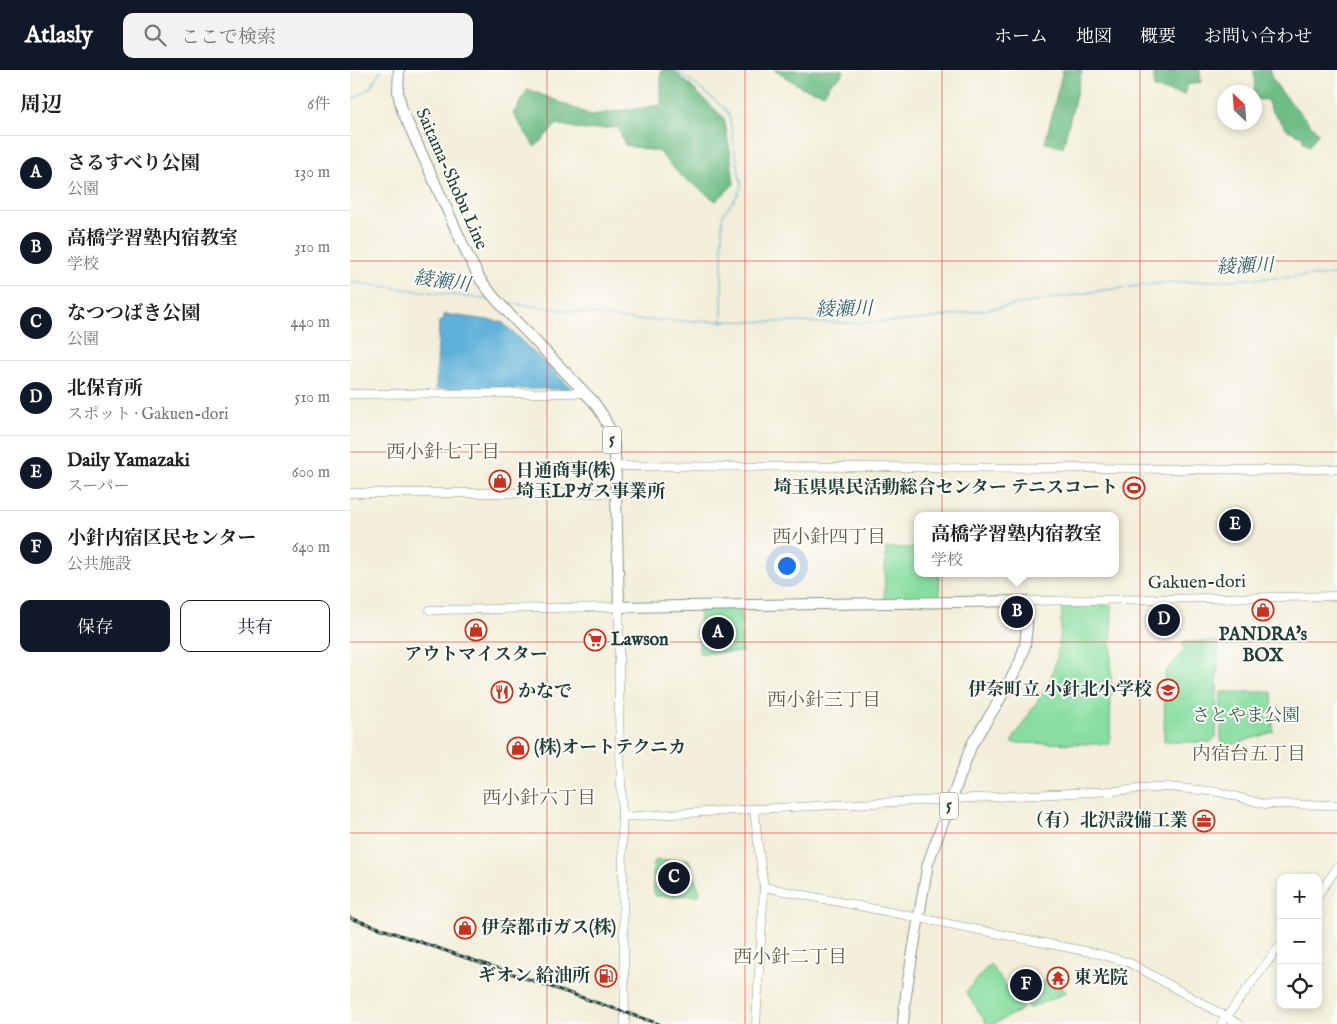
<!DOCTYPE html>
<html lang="ja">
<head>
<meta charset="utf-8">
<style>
  :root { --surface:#fff; --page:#f2f2f2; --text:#222; --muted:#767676; --line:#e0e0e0; --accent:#111827 }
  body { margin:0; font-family:"IM FELL English","Noto Serif JP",serif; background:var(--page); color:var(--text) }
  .controls { position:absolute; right:15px; bottom:15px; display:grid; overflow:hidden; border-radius:10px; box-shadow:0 2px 8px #0003 }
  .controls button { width:45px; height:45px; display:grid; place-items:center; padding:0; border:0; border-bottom:1px solid var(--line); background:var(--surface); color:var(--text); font:25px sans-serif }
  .compass { position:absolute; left:867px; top:15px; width:45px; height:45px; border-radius:50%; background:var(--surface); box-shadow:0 2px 8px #0003; rotate:335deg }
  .you { position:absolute; left:436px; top:495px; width:18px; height:18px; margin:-12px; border:4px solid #fff; border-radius:50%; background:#1a73e8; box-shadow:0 0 0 8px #1a73e833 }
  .badge { display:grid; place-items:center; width:32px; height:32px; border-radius:50%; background:var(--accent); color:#fff; font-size:16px; font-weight:700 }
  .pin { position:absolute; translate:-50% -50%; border:2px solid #fff; box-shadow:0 1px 5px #0006 }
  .popup { position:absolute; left:564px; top:442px; width:205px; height:65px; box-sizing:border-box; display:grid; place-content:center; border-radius:10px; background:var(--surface); filter:drop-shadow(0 1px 4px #0005); font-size:16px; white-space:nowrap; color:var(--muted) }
  .popup b { font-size:19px; color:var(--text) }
  .popup::after { content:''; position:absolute; left:50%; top:100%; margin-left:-10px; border:10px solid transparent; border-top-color:var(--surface) }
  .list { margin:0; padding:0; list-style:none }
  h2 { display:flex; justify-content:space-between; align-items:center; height:65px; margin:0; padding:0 20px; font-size:21px }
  h2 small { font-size:16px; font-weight:400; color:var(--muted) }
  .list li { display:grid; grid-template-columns:32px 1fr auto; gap:15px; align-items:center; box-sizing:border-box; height:75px; padding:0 20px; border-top:1px solid var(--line) }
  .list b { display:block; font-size:19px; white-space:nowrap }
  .list p { margin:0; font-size:16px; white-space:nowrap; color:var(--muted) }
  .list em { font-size:16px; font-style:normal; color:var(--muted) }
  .actions { display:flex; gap:10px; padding:15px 20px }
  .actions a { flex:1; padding:11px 0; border:1px solid var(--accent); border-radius:10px; text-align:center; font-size:18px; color:var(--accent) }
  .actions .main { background:var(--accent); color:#fff }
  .icon { flex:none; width:28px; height:28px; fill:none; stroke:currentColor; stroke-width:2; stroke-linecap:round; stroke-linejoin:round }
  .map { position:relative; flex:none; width:987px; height:954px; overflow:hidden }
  header { display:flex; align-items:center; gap:30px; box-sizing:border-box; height:70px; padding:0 25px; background:var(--accent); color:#fff }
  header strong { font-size:24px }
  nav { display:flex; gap:28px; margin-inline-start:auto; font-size:18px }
  .search { width:350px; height:45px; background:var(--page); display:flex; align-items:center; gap:12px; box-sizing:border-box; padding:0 18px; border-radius:10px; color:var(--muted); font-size:19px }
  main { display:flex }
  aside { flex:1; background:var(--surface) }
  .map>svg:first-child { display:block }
  .green { fill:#88dea1; stroke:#548e6a }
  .forest { fill:#6ebd87; stroke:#467d5e }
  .water { fill:#5db0d9; stroke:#3e7686 }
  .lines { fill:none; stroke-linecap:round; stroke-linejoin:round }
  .stream { stroke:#5db0d9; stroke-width:1 }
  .tertiary-casing { stroke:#889686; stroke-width:9 }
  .primary-casing { stroke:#889686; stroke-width:12 }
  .tertiary { stroke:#fff; stroke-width:8 }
  .primary { stroke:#fff; stroke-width:10 }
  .rail-casing { stroke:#1f3d34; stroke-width:3 }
  .rail { stroke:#fdfcf7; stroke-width:1; stroke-dasharray:4; stroke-linecap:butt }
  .grid { fill:none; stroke:#d62828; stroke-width:1; stroke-opacity:0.55 }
  .labels { text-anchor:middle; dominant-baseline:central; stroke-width:4; stroke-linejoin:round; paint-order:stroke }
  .shield { fill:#fdfcf7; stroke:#62766e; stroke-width:1 }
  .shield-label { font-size:16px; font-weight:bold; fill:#1f3d34 }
  .street-label { font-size:18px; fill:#1f3d34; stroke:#fdfcf7 }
  .poi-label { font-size:18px; font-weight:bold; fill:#1f3d34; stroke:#fdfcf7; text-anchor:start }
  .park-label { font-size:18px; fill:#345d4a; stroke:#fdfcf7 }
  .water-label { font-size:19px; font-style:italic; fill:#326066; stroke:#fdfcf7 }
  .neighbourhood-label { font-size:19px; fill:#5f5d43; stroke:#fdfcf7 }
</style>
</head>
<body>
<header>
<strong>Atlasly</strong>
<div class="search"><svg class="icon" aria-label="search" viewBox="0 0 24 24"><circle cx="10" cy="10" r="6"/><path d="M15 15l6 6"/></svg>ここで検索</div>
<nav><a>ホーム</a><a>地図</a><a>概要</a><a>お問い合わせ</a></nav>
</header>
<main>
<aside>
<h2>周辺<small>6件</small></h2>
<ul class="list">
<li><span class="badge">A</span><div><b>さるすべり公園</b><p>公園</p></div><em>130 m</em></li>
<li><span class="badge">B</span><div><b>高橋学習塾内宿教室</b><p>学校</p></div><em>310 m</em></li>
<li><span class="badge">C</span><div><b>なつつばき公園</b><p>公園</p></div><em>440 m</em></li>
<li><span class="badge">D</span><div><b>北保育所</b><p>スポット · Gakuen-dori</p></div><em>510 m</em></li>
<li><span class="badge">E</span><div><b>Daily Yamazaki</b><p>スーパー</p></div><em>600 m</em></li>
<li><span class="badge">F</span><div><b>小針内宿区民センター</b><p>公共施設</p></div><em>640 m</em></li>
</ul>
<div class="actions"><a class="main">保存</a><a>共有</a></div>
</aside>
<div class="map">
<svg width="987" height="954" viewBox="0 0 987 954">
  <rect width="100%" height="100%" fill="#fdfcf7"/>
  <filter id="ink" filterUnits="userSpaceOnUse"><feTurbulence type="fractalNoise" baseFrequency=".02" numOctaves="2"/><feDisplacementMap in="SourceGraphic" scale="10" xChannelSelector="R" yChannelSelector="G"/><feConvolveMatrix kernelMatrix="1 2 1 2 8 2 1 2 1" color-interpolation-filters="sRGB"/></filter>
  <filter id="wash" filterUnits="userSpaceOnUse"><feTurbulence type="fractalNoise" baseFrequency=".0096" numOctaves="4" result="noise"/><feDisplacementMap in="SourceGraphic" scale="20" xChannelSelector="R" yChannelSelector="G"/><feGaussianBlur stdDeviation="1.12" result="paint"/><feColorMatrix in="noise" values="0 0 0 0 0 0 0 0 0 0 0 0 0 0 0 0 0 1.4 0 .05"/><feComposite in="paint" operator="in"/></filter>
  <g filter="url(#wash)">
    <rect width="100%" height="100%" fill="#f2eed9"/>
    <g class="green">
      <polygon points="536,478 568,478 568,503 589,503 590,533 534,533"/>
      <polygon points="391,535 392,582 349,583 350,536"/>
      <path d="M762 535 760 674 663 673 662 671 697 616C710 588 710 567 712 537Z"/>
      <polygon points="868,571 866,667 861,672 814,672 815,603 834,580 833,572"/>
      <polygon points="871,622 922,622 923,662 871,678"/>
      <polygon points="337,789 339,790 350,823 349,825 306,826 304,823 303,793 305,791"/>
      <polygon points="640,894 673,939 643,954 637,954 616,922"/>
      <polygon points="701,907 707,917 711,915 716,923 680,938 678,937 669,925"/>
    </g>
    <g class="forest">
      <polygon points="312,0 324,0 374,48 380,81 384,114 366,131 329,104 309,82 275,75 268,57 235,60 207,54 185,77 163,44 178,19 241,45 311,35 311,3"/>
      <polygon points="424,0 494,0 491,6 480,14 474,24 451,17"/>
      <polygon points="713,0 732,0 713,77 695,73"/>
      <polygon points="804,0 850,0 851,12 837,15 835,25 804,18"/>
      <polygon points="904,0 921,0 921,7 930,20 968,63 959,76 954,73 952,66 938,60 921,40 917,30 905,29"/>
    </g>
    <polygon class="water" points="94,244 152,252 220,317 219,319 86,319 89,252 94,250"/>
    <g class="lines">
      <g class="stream">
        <path d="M327 0 374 38 379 45 391 115C390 128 377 135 372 147V251"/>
        <polyline points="0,31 20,18 31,0"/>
        <polyline points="0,212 141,230"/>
        <polyline points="154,232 284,250 503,253 559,251 579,249 755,220 814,213 987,205"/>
      </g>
    </g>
  </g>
  <g filter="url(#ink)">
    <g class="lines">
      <g class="tertiary-casing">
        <g id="tertiary">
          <polyline points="0,324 236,323"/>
          <polyline points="265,396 731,398 919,400 987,399"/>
          <polyline points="0,423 265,423"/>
          <polyline points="677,531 987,526"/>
          <polyline points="80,540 269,537 269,643 272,747 275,954"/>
          <polyline points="404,739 762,721 818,717 869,722 914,734 987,735"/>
          <polyline points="272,747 404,739 409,782 414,817 750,884 780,893 889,954"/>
          <polyline points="968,825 987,798"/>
          <polyline points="406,954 414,817"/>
          <polyline points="871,954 931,874"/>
        </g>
      </g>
      <g class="primary-casing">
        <polyline id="primary" points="49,0 48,22 52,40 118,186 130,209 143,226 162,247 243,331 252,344 259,358 264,375 265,384 269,537 677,531 677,556 675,575 670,592 647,634 622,674 578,793 558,911 555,932 553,954"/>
      </g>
      <use href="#tertiary" class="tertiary"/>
      <use href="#primary" class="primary"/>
      <g class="rail-casing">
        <polyline id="rail" points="0,848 309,954"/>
      </g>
      <use href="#rail" class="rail"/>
    </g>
  </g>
  <path class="grid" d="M197 0V954M395 0V954M592 0V954M790 0V954M0 191H987M0 382H987M0 572H987M0 763H987"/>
  <defs>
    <g id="shop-ring" transform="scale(1.125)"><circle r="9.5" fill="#fdfcf7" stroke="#c8321e" stroke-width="1.5"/><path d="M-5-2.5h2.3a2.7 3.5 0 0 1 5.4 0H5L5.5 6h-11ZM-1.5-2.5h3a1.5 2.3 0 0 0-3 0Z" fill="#c8321e"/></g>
    <g id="stadium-ring" transform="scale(1.125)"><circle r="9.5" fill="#fdfcf7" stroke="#c8321e" stroke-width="1.5"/><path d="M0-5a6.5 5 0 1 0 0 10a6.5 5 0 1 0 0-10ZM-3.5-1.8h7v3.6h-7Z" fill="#c8321e"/></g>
    <g id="supermarket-ring" transform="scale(1.125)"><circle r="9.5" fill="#fdfcf7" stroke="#c8321e" stroke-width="1.5"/><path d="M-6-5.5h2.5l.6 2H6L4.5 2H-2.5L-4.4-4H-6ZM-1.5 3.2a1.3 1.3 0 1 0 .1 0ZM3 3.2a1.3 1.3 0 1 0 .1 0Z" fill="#c8321e"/></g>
    <g id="school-ring" transform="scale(1.125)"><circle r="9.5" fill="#fdfcf7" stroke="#c8321e" stroke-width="1.5"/><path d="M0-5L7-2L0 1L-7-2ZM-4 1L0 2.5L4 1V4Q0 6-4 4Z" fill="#c8321e"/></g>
    <g id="restaurant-ring" transform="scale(1.125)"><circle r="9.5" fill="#fdfcf7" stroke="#c8321e" stroke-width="1.5"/><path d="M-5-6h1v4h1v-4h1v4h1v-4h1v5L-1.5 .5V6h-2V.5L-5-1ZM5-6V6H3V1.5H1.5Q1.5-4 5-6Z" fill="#c8321e"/></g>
    <g id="office-ring" transform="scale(1.125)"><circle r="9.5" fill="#fdfcf7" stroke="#c8321e" stroke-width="1.5"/><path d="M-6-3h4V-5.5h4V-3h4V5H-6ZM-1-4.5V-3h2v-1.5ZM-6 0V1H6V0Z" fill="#c8321e"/></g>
    <g id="fuel-ring" transform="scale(1.125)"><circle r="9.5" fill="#fdfcf7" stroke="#c8321e" stroke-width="1.5"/><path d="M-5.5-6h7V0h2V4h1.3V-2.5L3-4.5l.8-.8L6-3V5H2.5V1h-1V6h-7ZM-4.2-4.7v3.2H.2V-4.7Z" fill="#c8321e"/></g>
    <g id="temple-ring" transform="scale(1.125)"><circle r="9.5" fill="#fdfcf7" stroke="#c8321e" stroke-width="1.5"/><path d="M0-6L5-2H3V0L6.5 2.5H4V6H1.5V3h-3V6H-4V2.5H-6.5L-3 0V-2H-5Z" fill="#c8321e"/></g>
  </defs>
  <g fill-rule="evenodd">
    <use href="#shop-ring" x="150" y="411"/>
    <use href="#stadium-ring" x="784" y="418"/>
    <use href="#shop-ring" x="913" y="540"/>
    <use href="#shop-ring" x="126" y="560"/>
    <use href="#supermarket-ring" x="245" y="570"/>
    <use href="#school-ring" x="818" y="620"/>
    <use href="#restaurant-ring" x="152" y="622"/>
    <use href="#shop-ring" x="168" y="678"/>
    <use href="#office-ring" x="854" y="751"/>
    <use href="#shop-ring" x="115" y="858"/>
    <use href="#fuel-ring" x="256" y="906"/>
    <use href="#temple-ring" x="708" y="908"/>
  </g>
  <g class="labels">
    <g class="shield">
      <rect x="253" y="356.5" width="18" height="27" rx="4"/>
      <rect x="590" y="722.5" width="18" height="27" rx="4"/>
    </g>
    <g class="shield-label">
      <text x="262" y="370">5</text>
      <text x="599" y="736">5</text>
    </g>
    <g class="street-label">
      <text transform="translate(101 109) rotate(66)">Saitama-Shobu Line</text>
      <text transform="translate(847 513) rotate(-1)">Gakuen-dori</text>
    </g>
    <g class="poi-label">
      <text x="166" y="401">日通商事(株)<tspan x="166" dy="21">埼玉LPガス事業所</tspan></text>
      <text x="768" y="418" text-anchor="end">埼玉県県民活動総合センター テニスコート</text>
      <text x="913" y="565" text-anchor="middle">PANDRA's<tspan x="913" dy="21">BOX</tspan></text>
      <text x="261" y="570">Lawson</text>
      <text x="126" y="585" text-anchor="middle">アウトマイスター</text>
      <text x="802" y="620" text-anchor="end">伊奈町立 小針北小学校</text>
      <text x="168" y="622">かなで</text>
      <text x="184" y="678">(株)オートテクニカ</text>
      <text x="838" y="751" text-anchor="end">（有）北沢設備工業</text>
      <text x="131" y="858">伊奈都市ガス(株)</text>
      <text x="240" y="906" text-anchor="end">ギオン 給油所</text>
      <text x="724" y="908">東光院</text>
    </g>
    <g class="park-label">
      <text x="896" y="646">さとやま公園</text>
    </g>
    <g class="water-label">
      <text transform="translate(895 197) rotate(-2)">綾瀬川</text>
      <text transform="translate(92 212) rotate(8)">綾瀬川</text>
      <text transform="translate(494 240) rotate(-1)">綾瀬川</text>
    </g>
    <g class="neighbourhood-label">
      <text x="93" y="383">西小針七丁目</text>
      <text x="479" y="468">西小針四丁目</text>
      <text x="474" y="631">西小針三丁目</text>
      <text x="899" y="685">内宿台五丁目</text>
      <text x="189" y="729">西小針六丁目</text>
      <text x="440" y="888">西小針二丁目</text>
    </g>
  </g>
</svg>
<div class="controls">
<button>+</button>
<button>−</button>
<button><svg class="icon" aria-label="locate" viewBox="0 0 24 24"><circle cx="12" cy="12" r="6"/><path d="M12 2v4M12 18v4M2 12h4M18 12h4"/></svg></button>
</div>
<svg class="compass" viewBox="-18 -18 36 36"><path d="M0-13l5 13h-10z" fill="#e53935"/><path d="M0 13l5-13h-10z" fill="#767676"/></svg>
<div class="you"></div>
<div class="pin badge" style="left:368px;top:563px">A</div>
<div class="pin badge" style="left:667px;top:542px">B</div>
<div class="popup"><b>高橋学習塾内宿教室</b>学校</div>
<div class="pin badge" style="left:324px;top:808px">C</div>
<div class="pin badge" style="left:814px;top:550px">D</div>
<div class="pin badge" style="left:885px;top:455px">E</div>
<div class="pin badge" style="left:676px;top:915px">F</div>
</div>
</main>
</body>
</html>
